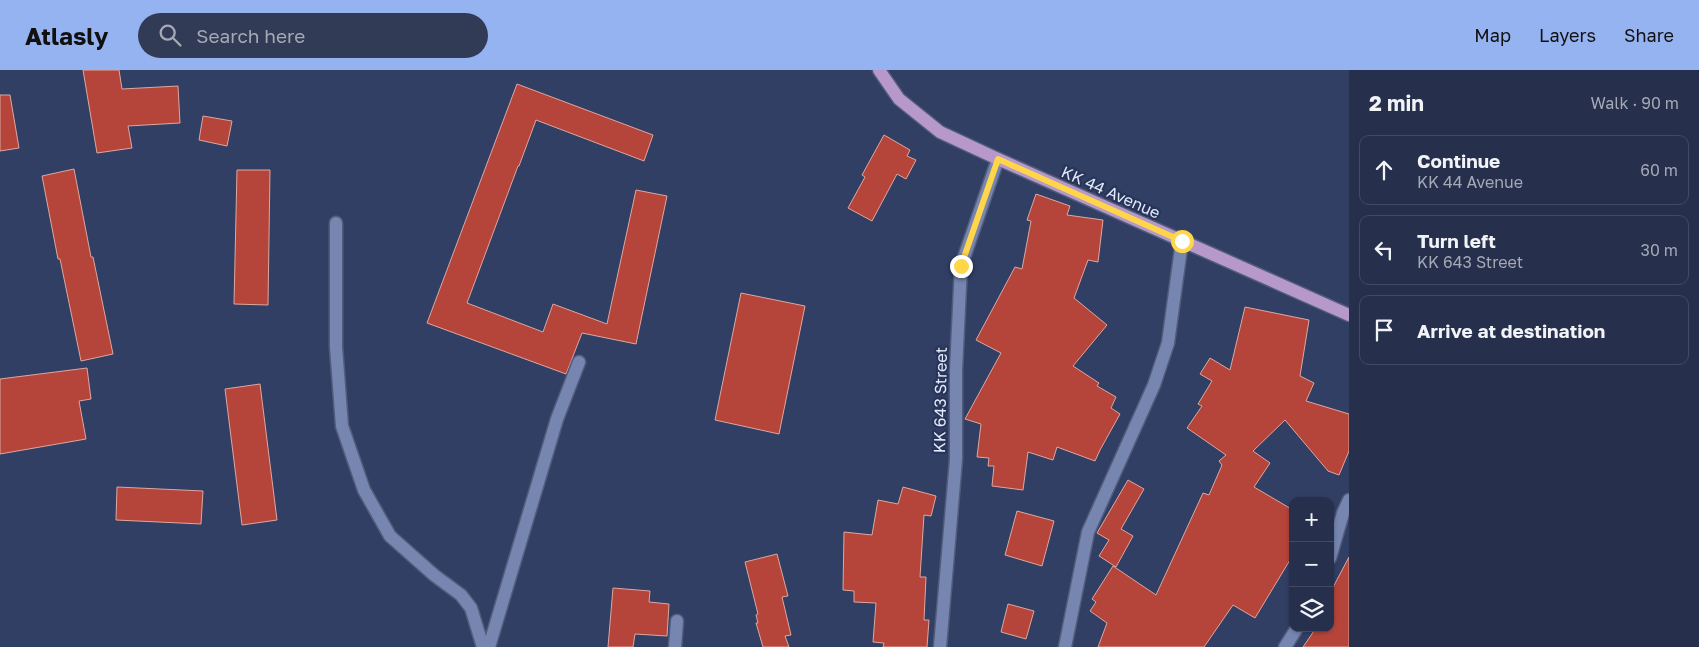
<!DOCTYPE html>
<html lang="en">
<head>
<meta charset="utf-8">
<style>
  :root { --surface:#262f4c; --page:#323b56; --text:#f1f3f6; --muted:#a4a9b5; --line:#424a64; --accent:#95b2f1 }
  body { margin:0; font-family:"Golos Text",sans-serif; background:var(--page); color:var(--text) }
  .controls { position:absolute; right:15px; bottom:15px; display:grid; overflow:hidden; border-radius:10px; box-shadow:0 1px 4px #0004 }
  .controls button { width:45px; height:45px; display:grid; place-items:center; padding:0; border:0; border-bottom:1px solid var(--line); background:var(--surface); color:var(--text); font:25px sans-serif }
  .stop { position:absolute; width:15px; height:15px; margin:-11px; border:4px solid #ffd54a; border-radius:50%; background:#fff }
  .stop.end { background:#ffd54a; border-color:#fff; box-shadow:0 1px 5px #0008 }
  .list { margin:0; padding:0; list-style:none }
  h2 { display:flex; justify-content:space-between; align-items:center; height:65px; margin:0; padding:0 20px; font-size:21px }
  h2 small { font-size:16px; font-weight:400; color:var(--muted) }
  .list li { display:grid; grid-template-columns:32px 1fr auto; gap:15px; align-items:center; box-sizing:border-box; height:70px; margin:0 10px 10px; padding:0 10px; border:1px solid var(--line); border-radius:10px }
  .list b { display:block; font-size:19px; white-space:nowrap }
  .list p { margin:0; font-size:16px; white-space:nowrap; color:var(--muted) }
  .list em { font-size:16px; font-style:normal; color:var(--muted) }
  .icon { flex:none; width:28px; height:28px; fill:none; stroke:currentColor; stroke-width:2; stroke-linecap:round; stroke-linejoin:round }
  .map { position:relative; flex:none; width:1349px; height:577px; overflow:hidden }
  header { display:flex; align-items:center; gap:30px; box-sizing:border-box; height:70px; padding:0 25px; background:var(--accent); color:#111 }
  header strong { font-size:24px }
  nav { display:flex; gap:28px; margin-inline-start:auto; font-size:18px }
  .search { width:350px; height:45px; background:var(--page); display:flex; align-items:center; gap:12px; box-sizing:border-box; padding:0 18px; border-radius:28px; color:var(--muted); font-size:19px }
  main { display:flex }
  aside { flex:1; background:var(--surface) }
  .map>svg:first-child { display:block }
  .building { fill:#b5453a; stroke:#dea79f }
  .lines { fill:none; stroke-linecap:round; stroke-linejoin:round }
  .minor-casing { stroke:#525c7a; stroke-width:15 }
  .major-casing { stroke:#525c7a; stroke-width:15 }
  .minor { stroke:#7686b0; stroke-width:12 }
  .major { stroke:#b698ca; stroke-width:12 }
  .route { stroke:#ffd54a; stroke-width:6 }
  .labels { text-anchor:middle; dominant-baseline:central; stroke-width:4.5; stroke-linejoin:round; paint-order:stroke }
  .street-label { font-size:16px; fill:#e1e9fb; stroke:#283559 }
</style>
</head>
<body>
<header>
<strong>Atlasly</strong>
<div class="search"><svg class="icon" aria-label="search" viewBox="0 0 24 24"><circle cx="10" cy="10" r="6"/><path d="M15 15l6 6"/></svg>Search here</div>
<nav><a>Map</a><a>Layers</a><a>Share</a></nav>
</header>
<main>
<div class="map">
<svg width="1349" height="577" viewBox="0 0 1349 577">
  <rect width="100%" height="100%" fill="#323f65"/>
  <g class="building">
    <polygon points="83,0 119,0 122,19 178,16 180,53 128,56 132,78 97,83"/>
    <polygon points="517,14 653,65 644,91 536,50 519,96 518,96 467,233 543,262 553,234 607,254 636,120 667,126 636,274 582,263 566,304 427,253"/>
    <polygon points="0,25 10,25 19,78 0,81"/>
    <polygon points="203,46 232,51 227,76 199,70"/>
    <polygon points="884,65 910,80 907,86 916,90 906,109 897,104 872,151 848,138 865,107 862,105"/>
    <polygon points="74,99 91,187 93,187 113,284 81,291 60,189 58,189 42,106"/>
    <polygon points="237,100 270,100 268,235 234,234"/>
    <polygon points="1036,124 1070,136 1067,145 1103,150 1098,192 1088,190 1074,228 1107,255 1073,296 1099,313 1097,316 1116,327 1111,338 1120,344 1100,380 1095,391 1057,377 1053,390 1028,382 1023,420 992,416 994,396 988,396 989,388 977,387 981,354 965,349 1001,283 976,270 1015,197 1022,199 1031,151 1027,150"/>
    <polygon points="741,223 805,236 779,364 715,350"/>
    <polygon points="1245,237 1309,250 1300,306 1314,313 1306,331 1349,344 1349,381 1339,405 1328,401 1285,350 1253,381 1270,393 1254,417 1293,440 1293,485 1255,548 1233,535 1204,577 1098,577 1107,553 1090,541 1096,532 1092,529 1113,496 1156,525 1203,423 1209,425 1222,395 1219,391 1226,385 1187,358 1202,336 1198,334 1212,311 1200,304 1210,288 1230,300"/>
    <polygon points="87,298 91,329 79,331 86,369 0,384 0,309"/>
    <polygon points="260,314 277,450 242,455 225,319"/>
    <polygon points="1128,410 1144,419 1121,459 1133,466 1116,497 1099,486 1109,470 1097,463"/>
    <polygon points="117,417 203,421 201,454 116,450"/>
    <polygon points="903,417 936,426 931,446 924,445 920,507 926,507 924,550 929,550 927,577 883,577 884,573 873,572 876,533 854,532 854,521 843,520 844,462 872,465 878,430 898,434"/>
    <polygon points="1017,441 1054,451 1042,496 1005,485"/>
    <polygon points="777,484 788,526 782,527 791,565 785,566 789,577 763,577 756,553 758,553 756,545 758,544 745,492"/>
    <polygon points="1349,487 1349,577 1303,577 1316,558 1330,558 1330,523"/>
    <polygon points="613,518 650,521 649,532 669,534 667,566 635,564 633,577 608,577"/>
    <polygon points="1008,534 1034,541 1026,569 1001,562"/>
  </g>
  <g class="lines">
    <g class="minor-casing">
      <g id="minor">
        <polyline points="336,153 336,277 342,356 364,420 390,466 434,505 461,525 471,538 483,577"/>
        <polyline points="1330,488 1343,443 1349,430"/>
        <polyline points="489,577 557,349 579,292"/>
        <polyline points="675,577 677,551"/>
        <polyline points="940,577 956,389 956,300 961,196 998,89"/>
        <polyline points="1065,577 1088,462 1154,315 1168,273 1182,171"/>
        <polyline points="1285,577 1297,558"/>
      </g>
    </g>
    <g class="major-casing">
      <polyline id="major" points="879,0 899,29 940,62 998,89 1349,245"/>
    </g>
    <use href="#minor" class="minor"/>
    <use href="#major" class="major"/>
  </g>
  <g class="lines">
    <polyline class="route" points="961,196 998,89 1182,171"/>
  </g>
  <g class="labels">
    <g class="street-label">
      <text transform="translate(1111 122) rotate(24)">KK 44 Avenue</text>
      <text transform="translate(940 330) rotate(-89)">KK 643 Street</text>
    </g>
  </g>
</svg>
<div class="controls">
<button>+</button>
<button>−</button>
<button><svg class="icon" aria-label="layers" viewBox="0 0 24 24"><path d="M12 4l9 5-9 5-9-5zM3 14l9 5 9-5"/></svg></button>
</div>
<div class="stop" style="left:1182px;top:171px"></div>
<div class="stop end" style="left:961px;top:196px"></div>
</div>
<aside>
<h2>2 min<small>Walk · 90 m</small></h2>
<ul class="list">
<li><svg class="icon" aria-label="ahead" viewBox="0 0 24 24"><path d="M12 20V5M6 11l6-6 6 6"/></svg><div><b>Continue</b><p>KK 44 Avenue</p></div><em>60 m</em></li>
<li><svg class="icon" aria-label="left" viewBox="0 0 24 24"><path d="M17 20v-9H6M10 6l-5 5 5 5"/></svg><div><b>Turn left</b><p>KK 643 Street</p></div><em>30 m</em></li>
<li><svg class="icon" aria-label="arrive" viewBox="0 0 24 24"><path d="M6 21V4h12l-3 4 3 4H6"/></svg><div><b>Arrive at destination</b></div></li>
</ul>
</aside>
</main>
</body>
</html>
